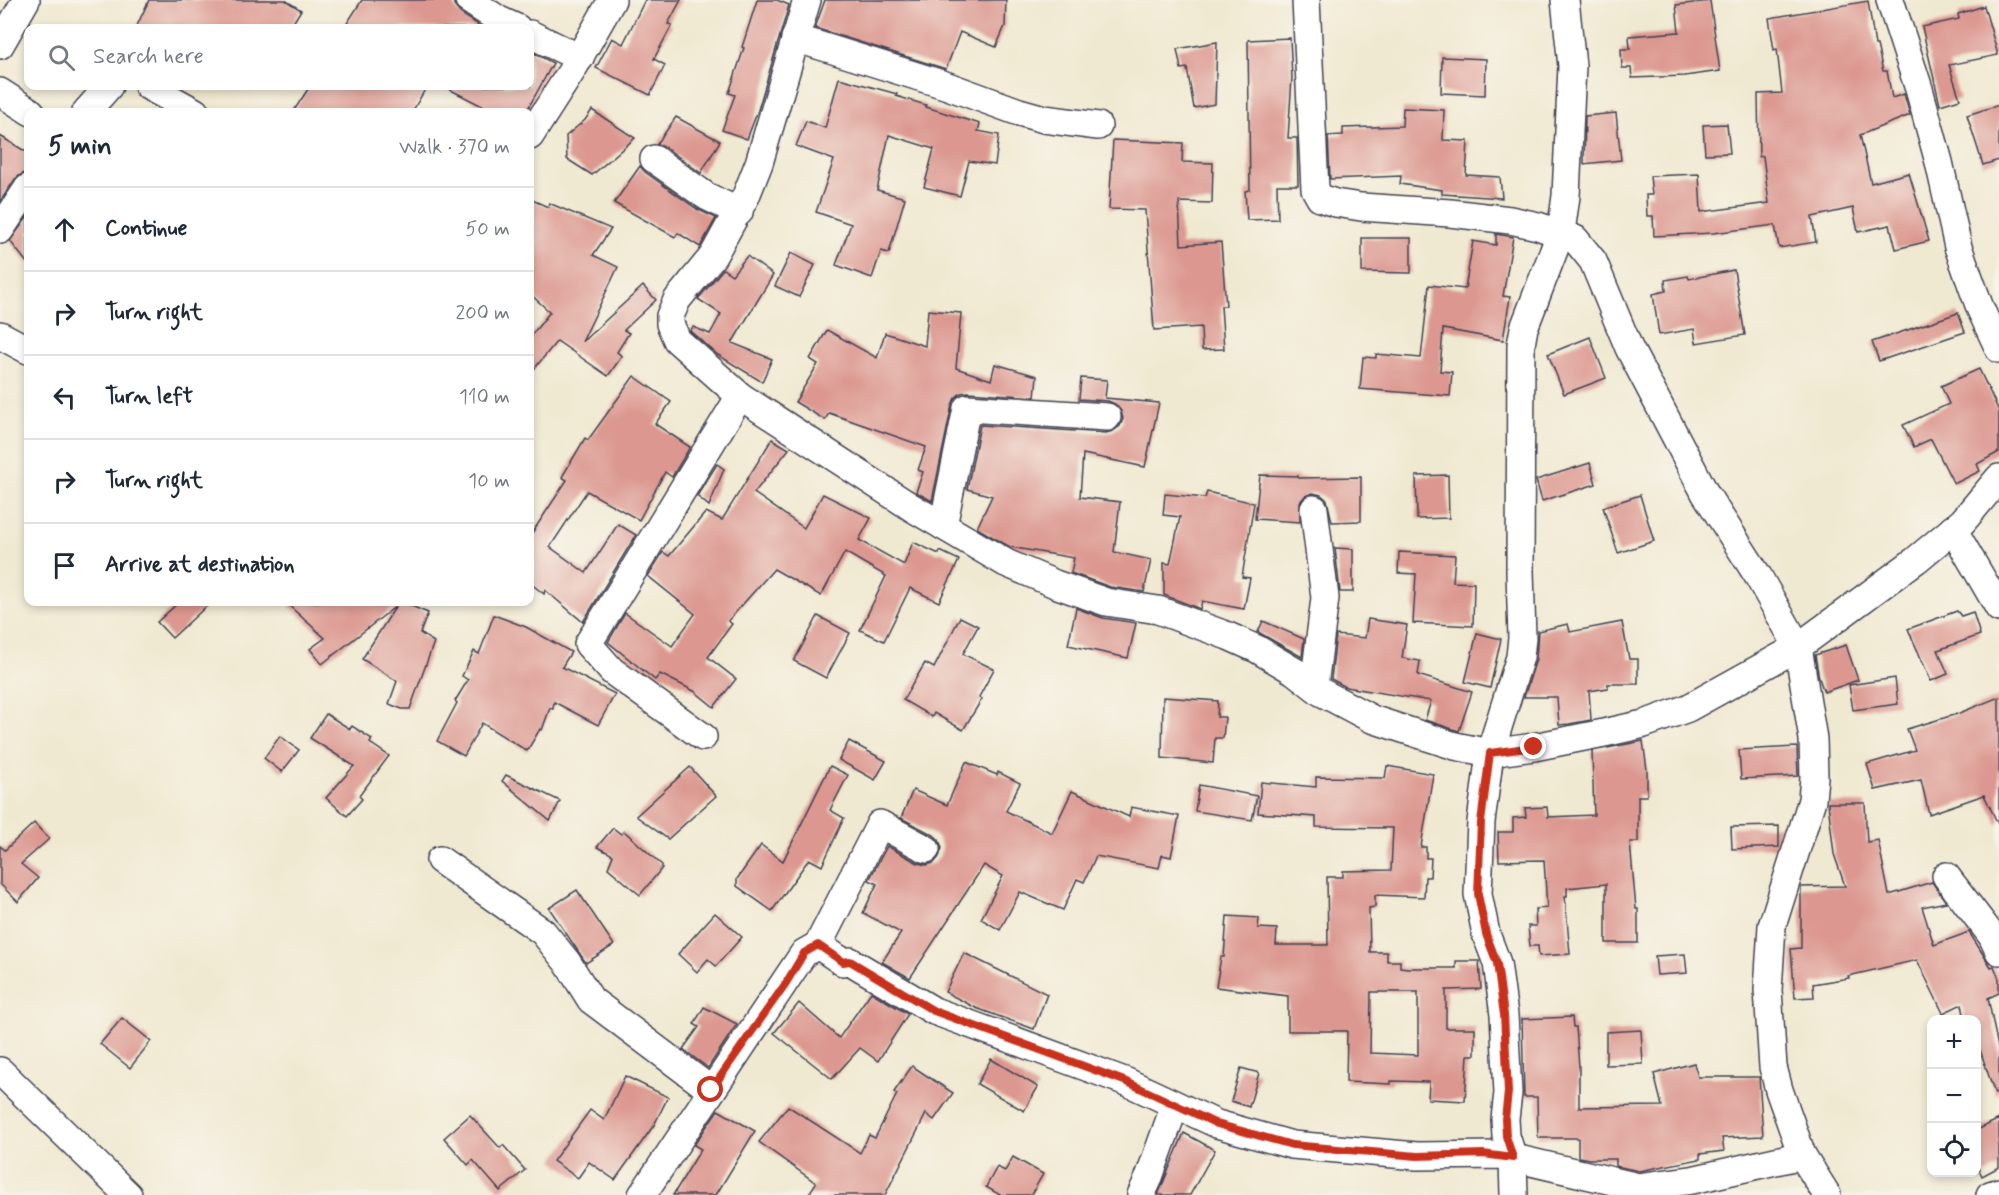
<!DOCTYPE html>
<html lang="en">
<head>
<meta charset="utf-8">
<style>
  :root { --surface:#fff; --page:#f2f2f3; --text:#1f2937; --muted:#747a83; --line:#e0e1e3 }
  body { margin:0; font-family:Mynerve,sans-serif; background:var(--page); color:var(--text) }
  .controls { position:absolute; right:18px; bottom:18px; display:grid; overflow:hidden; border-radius:12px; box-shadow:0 3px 9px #0003 }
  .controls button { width:54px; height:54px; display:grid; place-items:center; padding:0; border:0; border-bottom:2px solid var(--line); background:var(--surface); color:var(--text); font:30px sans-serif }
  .stop { position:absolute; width:18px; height:18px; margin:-14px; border:4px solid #c8321e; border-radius:50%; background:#fff }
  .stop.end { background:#c8321e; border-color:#fff; box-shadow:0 2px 6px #0008 }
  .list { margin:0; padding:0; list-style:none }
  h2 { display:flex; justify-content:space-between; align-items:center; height:78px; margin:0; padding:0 24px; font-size:26px }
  h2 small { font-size:20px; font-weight:400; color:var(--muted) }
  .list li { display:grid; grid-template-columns:39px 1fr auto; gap:18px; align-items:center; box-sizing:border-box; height:84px; padding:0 24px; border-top:2px solid var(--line) }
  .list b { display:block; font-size:22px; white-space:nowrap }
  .list em { font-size:20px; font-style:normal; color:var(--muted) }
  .icon { flex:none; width:33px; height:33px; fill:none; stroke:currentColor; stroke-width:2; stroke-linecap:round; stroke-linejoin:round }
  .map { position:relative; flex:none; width:1999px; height:1195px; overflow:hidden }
  .search { position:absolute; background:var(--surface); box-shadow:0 3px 9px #0003; left:24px; top:24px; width:510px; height:66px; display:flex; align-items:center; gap:15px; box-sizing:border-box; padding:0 21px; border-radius:12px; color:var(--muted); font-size:22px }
  .panel { position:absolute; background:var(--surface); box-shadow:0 3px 9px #0003; left:24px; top:108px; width:510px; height:498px; border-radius:12px }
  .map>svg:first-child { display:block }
  .building { fill:#dc9890; fill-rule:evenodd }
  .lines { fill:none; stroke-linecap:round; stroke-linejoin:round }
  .minor-casing { stroke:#414052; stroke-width:30 }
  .minor { stroke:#fff; stroke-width:27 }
  .route { stroke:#c8321e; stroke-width:8 }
</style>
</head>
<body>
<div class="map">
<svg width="1999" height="1195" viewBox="0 0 1999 1195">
  <rect width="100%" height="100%" fill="#f7f3e8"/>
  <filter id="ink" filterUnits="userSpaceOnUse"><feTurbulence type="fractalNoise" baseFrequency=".0167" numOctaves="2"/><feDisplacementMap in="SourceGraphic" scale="12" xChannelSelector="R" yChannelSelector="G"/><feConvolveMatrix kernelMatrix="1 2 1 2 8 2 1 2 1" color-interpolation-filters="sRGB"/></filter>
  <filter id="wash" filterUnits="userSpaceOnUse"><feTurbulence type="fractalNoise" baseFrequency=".008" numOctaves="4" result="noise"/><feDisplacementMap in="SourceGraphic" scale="24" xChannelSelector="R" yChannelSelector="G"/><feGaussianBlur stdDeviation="1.35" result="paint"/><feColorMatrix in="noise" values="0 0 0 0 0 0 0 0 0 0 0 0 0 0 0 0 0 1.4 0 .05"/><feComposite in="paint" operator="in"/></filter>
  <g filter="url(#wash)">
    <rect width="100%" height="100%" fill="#f0e9d2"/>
    <g id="blocks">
      <g class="building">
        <polygon points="149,0 285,0 301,10 290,28 136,28"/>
        <polygon points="362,0 453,0 455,7 460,13 478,25 476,28 344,28"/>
        <polygon points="645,0 681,0 668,24 672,25 654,59 665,65 650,95 596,68 612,38 623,44"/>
        <polygon points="757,0 777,0 789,5 758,110 747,139 722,130 735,95 729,93 744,48 742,47"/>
        <polygon points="825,0 1006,0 1005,26 996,47 960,32 946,69 815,28"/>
        <polygon points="1710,1 1720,71 1685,76 1632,78 1631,68 1622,68 1621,49 1630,49 1629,36 1679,32 1676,5"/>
        <polygon points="1868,1 1875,45 1877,45 1883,71 1887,71 1892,98 1904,94 1910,115 1860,135 1871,183 1909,173 1929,241 1896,249 1890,225 1858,232 1853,208 1812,217 1816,242 1779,248 1775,225 1713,233 1654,236 1653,216 1647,216 1646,195 1652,195 1650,176 1699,174 1701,212 1769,203 1763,156 1759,157 1758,94 1782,93 1777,49 1774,50 1769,18"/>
        <polygon points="1984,6 1998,55 1949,65 1960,99 1940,105 1922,27 1959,19 1958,14"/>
        <polygon points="1290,38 1292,78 1288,138 1297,138 1298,185 1277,185 1278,219 1247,220 1245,191 1250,190 1248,40"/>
        <polygon points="1217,42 1215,104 1194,108 1187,68 1181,69 1177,49"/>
        <polygon points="530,51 553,63 526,112 494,112 443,86 530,86"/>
        <polygon points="1442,57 1486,59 1485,95 1441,93"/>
        <polygon points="839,78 897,94 896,96 926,105 926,107 980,124 978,131 999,135 995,165 969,161 960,196 924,187 934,149 889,135 877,190 905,198 889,253 881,251 872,278 836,265 851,224 816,212 834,160 796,146 806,121 825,128"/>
        <polygon points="310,86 427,86 412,112 293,112"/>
        <polygon points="1999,105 1999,160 1983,165 1967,115"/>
        <polygon points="1403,108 1444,110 1443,140 1468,141 1466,175 1500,177 1502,198 1442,194 1442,190 1400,184 1401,176 1330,179 1328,136 1343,135 1343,128 1402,126"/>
        <polygon points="592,110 635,138 592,175 567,159 566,136 585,120"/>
        <polygon points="1616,113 1621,160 1584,164 1585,116"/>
        <polygon points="676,117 720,141 701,173 663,146 657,144"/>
        <polygon points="1727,124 1730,153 1705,154 1703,125"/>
        <polygon points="0,136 28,153 28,172 22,174 15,179 0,202"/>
        <polygon points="1113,140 1183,143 1182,162 1213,163 1212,203 1179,202 1181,245 1221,242 1226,306 1221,306 1224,349 1202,350 1201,327 1154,330 1145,210 1109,209"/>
        <polygon points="640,166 645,172 697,209 716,218 700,247 678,233 675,237 614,203"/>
        <polygon points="530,199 548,207 549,203 611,229 593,255 618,267 582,342 643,286 656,300 624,330 629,333 617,352 622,356 608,376 557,341 530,374 530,337 550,312 530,294"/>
        <polygon points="28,216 28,264 10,241"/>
        <polygon points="1496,234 1513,237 1503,296 1510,297 1503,340 1443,329 1440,371 1452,372 1450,396 1360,389 1363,357 1376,358 1376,354 1421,358 1429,285 1465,289 1473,241 1496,245"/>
        <polygon points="1362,238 1411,238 1411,273 1362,272"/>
        <polygon points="791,253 815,265 799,297 775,286"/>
        <polygon points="747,256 773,275 732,343 772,359 762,382 718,355 690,331 693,327 710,334 721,314 698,299 723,269 732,275"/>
        <polygon points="1734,270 1745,335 1696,343 1694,329 1659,335 1653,294 1666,291 1665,280 1688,276 1689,279"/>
        <polygon points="928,310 961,313 956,368 991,380 995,364 1037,376 1035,397 968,392 961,393 955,398 952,405 932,501 916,492 923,472 918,470 926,447 829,413 825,420 795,402 818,364 810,359 827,330 877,358 885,333 925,346"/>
        <polygon points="1958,313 1965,332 1879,361 1872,342"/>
        <polygon points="1590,337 1606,378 1564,394 1548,354"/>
        <polygon points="1979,369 1999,411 1999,452 1977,464 1980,471 1954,484 1931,439 1914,447 1903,425 1949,404 1941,386"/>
        <polygon points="634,376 671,402 655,424 690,447 672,477 665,472 639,520 587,491 550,547 586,573 618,524 636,535 583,622 545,590 544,594 530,583 530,532 532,533 567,480 562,477 585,438 588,440"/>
        <polygon points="1081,378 1107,380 1105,398 1159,403 1145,467 1083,454 1080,497 1120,502 1114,552 1151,560 1144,592 1110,587 1071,573 1074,558 1010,547 977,528 992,496 967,489 980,425 1106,433 1113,431 1120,426 1123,419 1121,411 1115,404 1108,401 1079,399"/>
        <polygon points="772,439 789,449 754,493 804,528 823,494 871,518 859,540 904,565 913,542 939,554 940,551 959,560 939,602 910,588 884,641 860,630 886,576 845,552 821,596 774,569 728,621 732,624 708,657 736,679 714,707 694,691 660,674 655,680 608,642 625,613 672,646 695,614 648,576 663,552 669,556 706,512 722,520"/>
        <polygon points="1590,463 1596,484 1542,501 1536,480"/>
        <polygon points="717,464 724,469 709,506 697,496"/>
        <polygon points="1260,475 1298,476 1298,478 1361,477 1361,521 1332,522 1327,500 1321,495 1313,493 1305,496 1300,502 1300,522 1255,519"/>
        <polygon points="1448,475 1449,518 1417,519 1416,476"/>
        <polygon points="1207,492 1254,503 1242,577 1250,578 1244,609 1202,601 1200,609 1164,595 1164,563 1170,564 1180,517 1163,515 1165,494 1205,498"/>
        <polygon points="1640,495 1654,541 1618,553 1603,507"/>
        <polygon points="1335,548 1353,549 1353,592 1340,592"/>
        <polygon points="1399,552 1455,555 1453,582 1474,583 1473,626 1413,623 1416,574 1398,573"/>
        <polygon points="179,602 211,602 172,638 157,622"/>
        <polygon points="285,602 402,602 428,613 420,633 434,642 410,709 402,709 389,704 397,681 362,659 396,606 322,664 310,649 325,638"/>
        <polygon points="1076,608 1103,618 1136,623 1128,658 1068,645"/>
        <polygon points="1957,611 1961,616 1973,612 1980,635 1938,650 1948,674 1931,681 1908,629"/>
        <polygon points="494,615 526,627 571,652 562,667 615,694 598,725 554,702 553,709 550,708 542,730 540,729 527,751 482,723 464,756 437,741 457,703 455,701 468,680 462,676 474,651 479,654"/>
        <polygon points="818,616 850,633 826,678 794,661"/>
        <polygon points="960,617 978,626 963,654 994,669 979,697 982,699 963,730 934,713 932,717 903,700 925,663 934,668"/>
        <polygon points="1368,619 1407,625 1402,658 1420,661 1418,675 1472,692 1459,731 1425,720 1431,701 1346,687 1331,679 1336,635 1365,638"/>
        <polygon points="1263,621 1304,639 1302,657 1258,632"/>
        <polygon points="1622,622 1629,659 1638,659 1638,684 1608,684 1608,688 1589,691 1591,720 1569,724 1559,725 1557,697 1524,697 1536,659 1538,631 1568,624 1570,632"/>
        <polygon points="1477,633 1501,639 1490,688 1465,682"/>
        <polygon points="1846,645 1858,680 1824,692 1819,678 1815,655"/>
        <polygon points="1895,678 1898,704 1853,710 1849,685"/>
        <polygon points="1163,697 1218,701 1217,717 1225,717 1223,738 1215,738 1213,763 1162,758"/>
        <polygon points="1999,697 1999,826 1984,795 1929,814 1921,780 1875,790 1867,764 1915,750 1907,729 1957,714"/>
        <polygon points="326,714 350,729 352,726 372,739 370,743 389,756 359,796 362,799 347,816 326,798 354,766 310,738"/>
        <polygon points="280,736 299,750 282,772 264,758"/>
        <polygon points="849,741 886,761 875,780 839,760"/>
        <polygon points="1643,741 1647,770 1647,796 1638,796 1638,842 1630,842 1636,909 1638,909 1638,943 1606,943 1606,884 1567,888 1567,896 1565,896 1570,954 1539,956 1538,946 1530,946 1528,926 1536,926 1535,909 1547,908 1544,860 1499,861 1498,832 1513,832 1513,818 1526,817 1525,808 1547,807 1548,817 1594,815 1592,751"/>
        <polygon points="1797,747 1798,776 1741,779 1739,750"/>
        <polygon points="966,762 997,775 998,772 1020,783 1006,811 1052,833 1072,791 1129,817 1131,807 1179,816 1171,857 1162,855 1159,868 1096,856 1084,882 1077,879 1063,910 1020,892 1000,930 981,919 1003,876 984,865 910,978 882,962 901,933 863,913 877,884 869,880 887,846 918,863 926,865 934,863 939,857 942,848 939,840 934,835 901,818 913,790 947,805"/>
        <polygon points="830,766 848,775 830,810 844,818 822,866 809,859 772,911 737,886 737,879 761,845 783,861"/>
        <path d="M1387 766 1433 774 1421 847H1426V858H1431L1430 877H1425L1424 897 1375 895V907L1369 908 1370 952H1387V961H1400V967L1408 968H1456V961H1479L1481 989 1446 990V1028H1475V1055H1468L1465 1101 1428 1099 1429 1082 1391 1081V1084L1346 1082 1347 1031H1288V996L1216 987 1221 957H1224L1227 916 1259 918 1258 928 1277 929 1276 945H1328L1327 877H1343V871L1391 870 1393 828 1316 827V817L1258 813 1261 782 1316 787V777L1385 778ZM1371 992H1418V1055L1370 1053Z"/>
        <polygon points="690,767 716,796 668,839 636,816"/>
        <polygon points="506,775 560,801 550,821 502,781"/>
        <polygon points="1199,785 1257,796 1252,820 1195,811"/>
        <polygon points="1828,803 1865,803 1867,842 1878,840 1889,895 1932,882 1946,902 1922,907 1934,945 1969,932 1991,967 1994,966 1999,979 1999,993 1988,998 1999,1052 1999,1093 1995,1094 1977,1041 1977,1020 1965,1020 1962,1004 1943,1013 1917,960 1848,976 1849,978 1813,984 1814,997 1795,998 1791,949 1801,948 1801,887 1845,886 1834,854"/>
        <polygon points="34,823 49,839 21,864 38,878 18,902 0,884 0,846 5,850"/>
        <polygon points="1779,826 1779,847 1732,849 1731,827"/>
        <polygon points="613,828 621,834 624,831 662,865 662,868 640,895 608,868 613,855 597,847"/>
        <polygon points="577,890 614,945 586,963 549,908"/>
        <polygon points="715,913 742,937 716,966 708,959 697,972 678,954"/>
        <polygon points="964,953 1047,994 1034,1029 976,1008 945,992"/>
        <polygon points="1685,954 1687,973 1657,975 1655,956"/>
        <polygon points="871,992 908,1014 878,1061 860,1048 832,1079 774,1033 799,1003 839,1038"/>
        <polygon points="704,1007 737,1024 708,1068 683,1049 699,1027 694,1024"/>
        <polygon points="1572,1017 1573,1027 1576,1027 1579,1067 1579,1107 1662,1106 1654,1074 1694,1063 1698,1077 1759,1077 1763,1136 1722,1138 1724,1151 1700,1154 1700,1159 1639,1171 1616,1166 1616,1159 1589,1159 1578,1157 1578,1138 1538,1138 1537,1097 1524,1097 1522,1019"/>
        <polygon points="122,1018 151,1041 130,1068 100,1044"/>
        <polygon points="1641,1030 1643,1064 1606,1065 1606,1032"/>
        <polygon points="991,1059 1038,1087 1024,1111 977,1084"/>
        <polygon points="912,1066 953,1093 934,1120 926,1114 885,1195 808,1195 816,1183 759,1142 788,1106 860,1153 869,1135 875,1138 897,1094 894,1092"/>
        <polygon points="1241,1068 1259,1073 1249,1107 1231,1101"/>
        <polygon points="625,1076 668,1097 654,1125 615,1180 589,1162 578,1178 553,1161 590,1110 604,1120"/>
        <polygon points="718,1110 755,1131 716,1195 673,1195 701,1149 694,1145"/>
        <polygon points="470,1115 500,1148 503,1145 525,1170 500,1191 473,1160 468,1165 444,1138"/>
        <polygon points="1999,1119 1999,1167 1982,1176 1977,1165 1977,1130"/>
        <polygon points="1184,1133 1215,1150 1190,1195 1158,1195"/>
        <polygon points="1013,1157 1043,1174 1031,1195 1000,1195 986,1187 997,1167 1005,1171"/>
      </g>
    </g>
  </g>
  <g filter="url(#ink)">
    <use href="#blocks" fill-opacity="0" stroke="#414052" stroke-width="1.5"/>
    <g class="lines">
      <g class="minor-casing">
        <g id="minor">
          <polyline points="469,0 499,20 517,28"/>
          <polyline points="807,0 759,163 746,196 713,256 677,300 670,316 670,324 677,340 740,396 911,507 1006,563 1055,584 1106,602 1158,610 1228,636 1257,649 1294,671 1321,692 1372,719 1455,746 1490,753 1534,747 1604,733 1644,724 1688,708 1798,647 1916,560 1963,521 1999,478"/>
          <polyline points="1306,0 1315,189 1320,198 1335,203 1361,207 1450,213 1510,220 1538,226 1575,239 1593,261 1629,348 1705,493 1758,576 1798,647 1813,739 1814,777 1812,800 1772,926 1768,990 1773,1067 1779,1090 1802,1155 1827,1195"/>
          <polyline points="1890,0 1919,89 1939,162 1958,247 1980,308 1999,349"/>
          <polyline points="530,34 580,58"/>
          <polyline points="795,38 945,85 1019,112 1044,119 1098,126"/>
          <polyline points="0,45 26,0"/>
          <polyline points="148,86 195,112"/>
          <polyline points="0,92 31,112"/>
          <polyline points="86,112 109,86"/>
          <polyline points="530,136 571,72 612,0"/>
          <polyline points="654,159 706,196 739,212"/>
          <polyline points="0,230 28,188"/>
          <polyline points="0,335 28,350"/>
          <polyline points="1314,509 1325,598 1314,686"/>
          <polyline points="943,526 967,408 1107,417"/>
          <polyline points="1953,529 1999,608"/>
          <polyline points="703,737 612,671 588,644 740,396"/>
          <polyline points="440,860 543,932 567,962 591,1000 711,1090"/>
          <polyline points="1946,876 1992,936 1999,951"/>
          <polyline points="818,945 880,824 926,849"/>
          <polyline points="0,1071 128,1195"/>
          <polyline points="642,1195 804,953 818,945 843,962 850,961 934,1011 1127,1082 1217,1124 1292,1145 1417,1156 1501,1155 1638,1187 1692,1180 1802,1155"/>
          <polyline points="1141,1195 1148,1180 1175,1105"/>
          <polyline points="1514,1195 1513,1158 1506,1136 1505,1119 1508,1093 1504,1015 1497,963 1486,934 1478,894 1481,822 1490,753 1520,657 1522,638 1520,571 1521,345 1524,328 1561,232 1566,196 1572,66 1565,0"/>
          <polyline points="1990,1195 1999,1192"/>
        </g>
      </g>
      <use href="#minor" class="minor"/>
    </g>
  </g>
  <g class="lines" filter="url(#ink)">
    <polyline class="route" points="711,1090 786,983 804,953 818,945 843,962 850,961 934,1011 1127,1082 1217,1124 1292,1145 1417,1156 1483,1154 1513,1158 1506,1136 1505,1119 1508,1092 1504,1015 1497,963 1486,934 1478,894 1481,822 1490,753 1534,747"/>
  </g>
</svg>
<div class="controls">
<button>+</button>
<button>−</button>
<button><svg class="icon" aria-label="locate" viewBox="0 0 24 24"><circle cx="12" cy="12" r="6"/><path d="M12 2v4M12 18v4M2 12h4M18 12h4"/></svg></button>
</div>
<div class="stop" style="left:711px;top:1090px"></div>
<div class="stop end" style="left:1534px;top:747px"></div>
<div class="search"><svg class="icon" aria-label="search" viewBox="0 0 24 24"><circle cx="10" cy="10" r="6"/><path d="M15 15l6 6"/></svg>Search here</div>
<section class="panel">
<h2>5 min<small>Walk · 370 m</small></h2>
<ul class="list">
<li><svg class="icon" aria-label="ahead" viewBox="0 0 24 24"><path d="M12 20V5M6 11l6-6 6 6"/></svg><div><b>Continue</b></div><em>50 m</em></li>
<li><svg class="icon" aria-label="right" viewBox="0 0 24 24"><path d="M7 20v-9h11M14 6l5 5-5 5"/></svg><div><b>Turn right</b></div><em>200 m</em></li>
<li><svg class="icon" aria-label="left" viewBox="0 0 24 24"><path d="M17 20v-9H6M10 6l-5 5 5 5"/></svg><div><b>Turn left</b></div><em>110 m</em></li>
<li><svg class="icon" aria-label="right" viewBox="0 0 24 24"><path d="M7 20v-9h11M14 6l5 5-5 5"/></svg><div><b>Turn right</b></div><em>10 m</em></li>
<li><svg class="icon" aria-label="arrive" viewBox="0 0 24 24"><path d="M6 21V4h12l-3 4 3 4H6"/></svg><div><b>Arrive at destination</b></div></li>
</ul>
</section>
</div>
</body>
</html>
